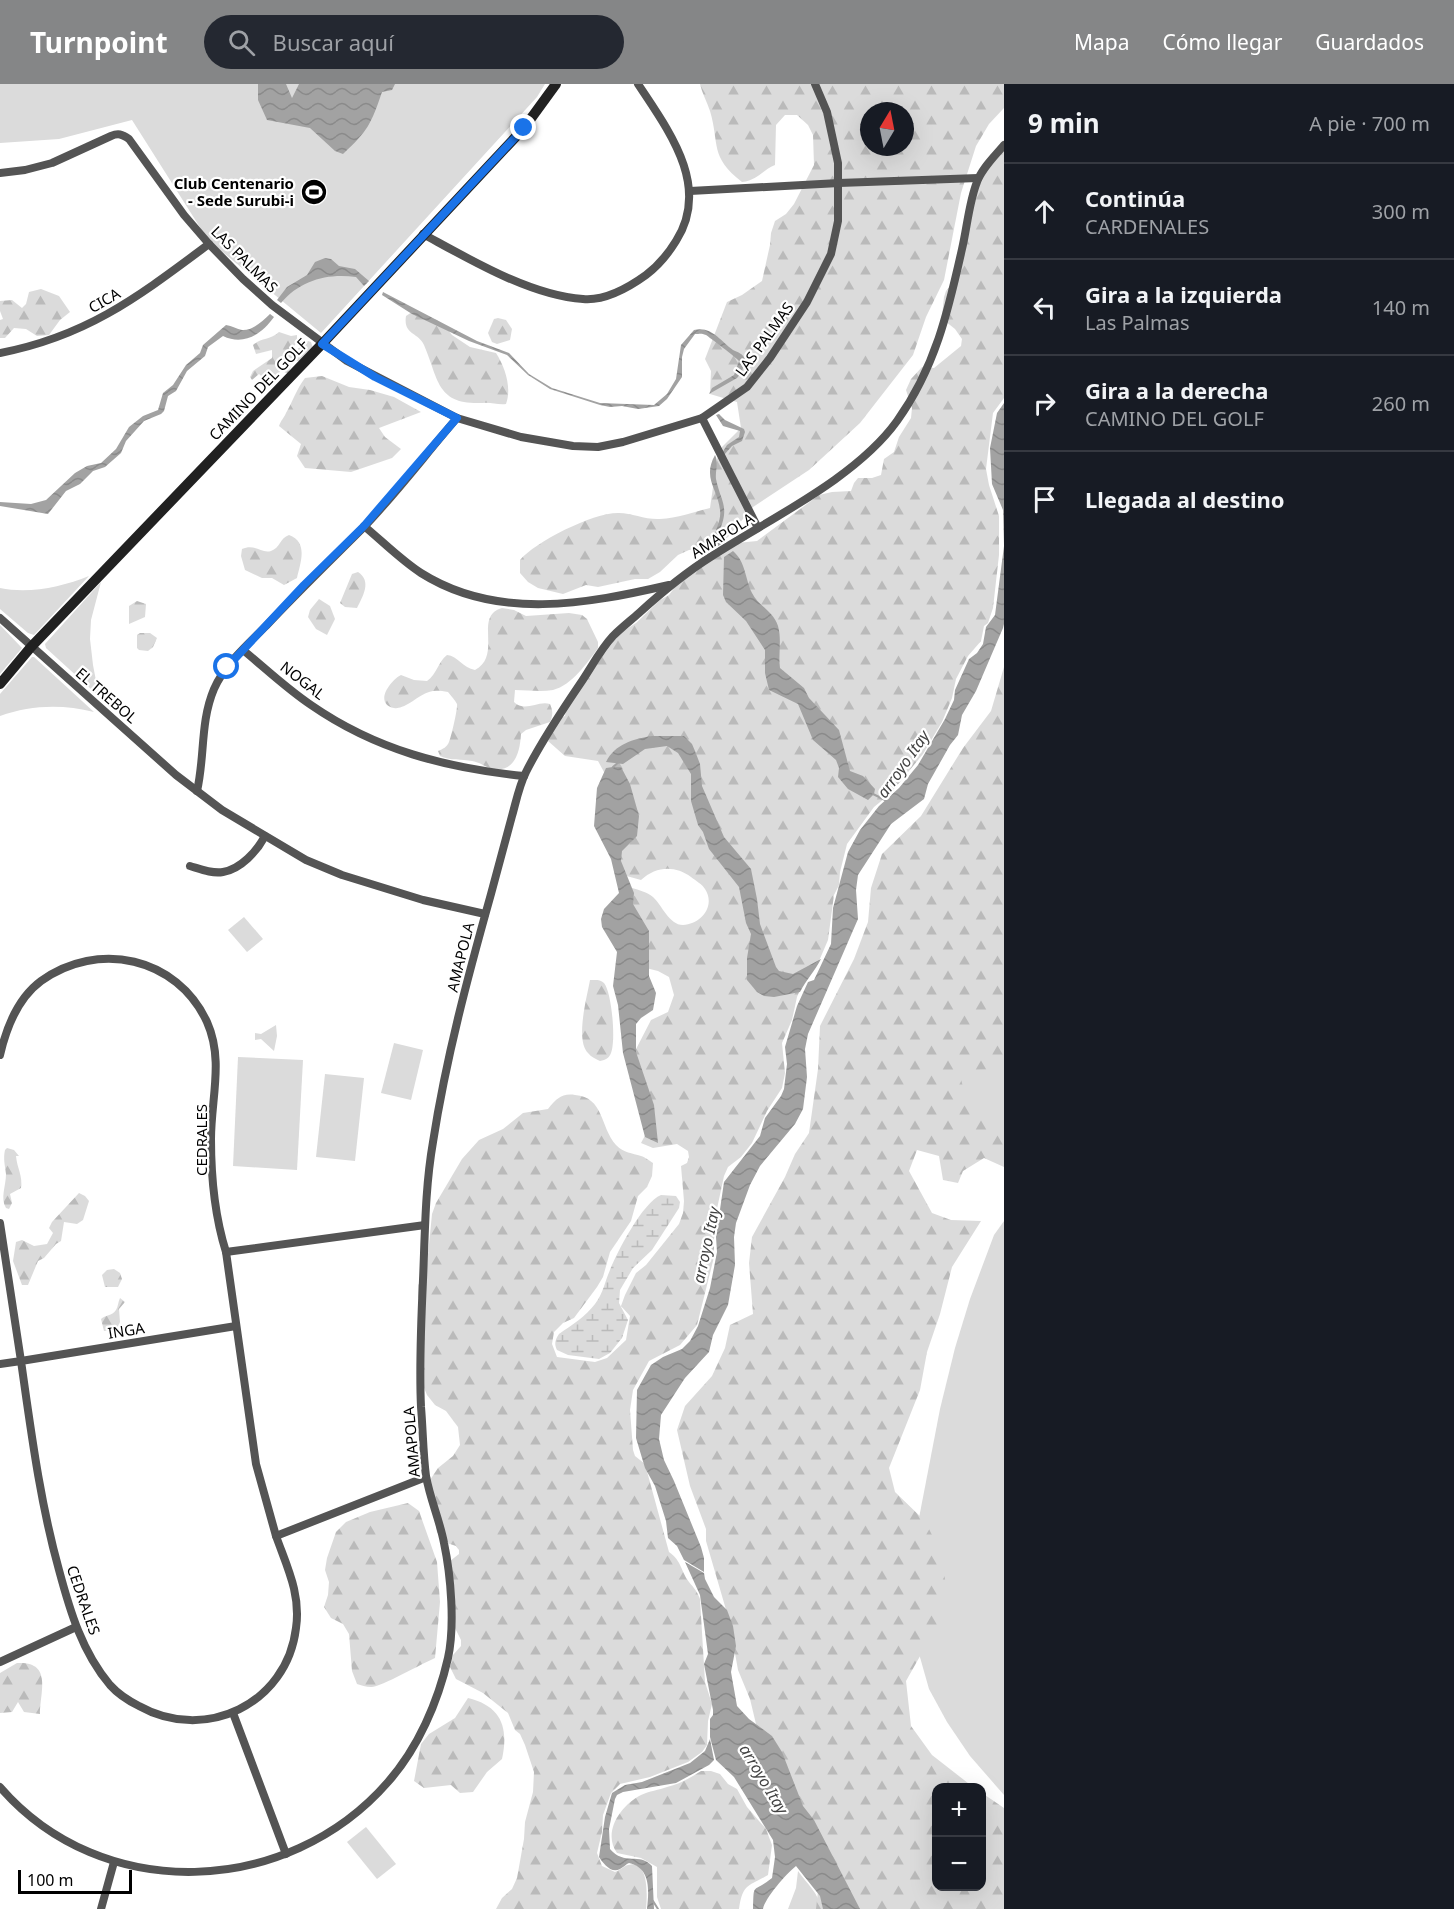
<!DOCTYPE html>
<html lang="es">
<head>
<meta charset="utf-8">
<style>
  :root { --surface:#171b24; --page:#242831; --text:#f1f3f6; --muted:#9ea1a6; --line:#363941; --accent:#858687 }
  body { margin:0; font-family:"Noto Sans",sans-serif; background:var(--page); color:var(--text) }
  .controls { position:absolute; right:18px; bottom:18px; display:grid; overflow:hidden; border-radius:12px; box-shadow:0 6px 24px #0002 }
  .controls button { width:54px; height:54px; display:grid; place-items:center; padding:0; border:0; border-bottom:2px solid var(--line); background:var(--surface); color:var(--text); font:30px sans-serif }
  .compass { position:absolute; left:860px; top:18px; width:54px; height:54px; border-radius:50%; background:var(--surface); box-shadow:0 6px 24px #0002; rotate:10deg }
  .scale { position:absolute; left:18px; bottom:15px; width:114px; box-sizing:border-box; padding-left:6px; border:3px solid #000; border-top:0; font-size:16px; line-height:21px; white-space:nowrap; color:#000; -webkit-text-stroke:4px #fff; paint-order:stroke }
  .stop { position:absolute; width:18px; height:18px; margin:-14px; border:4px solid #1a73e8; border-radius:50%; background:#fff }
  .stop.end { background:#1a73e8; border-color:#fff; box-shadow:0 2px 6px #0008 }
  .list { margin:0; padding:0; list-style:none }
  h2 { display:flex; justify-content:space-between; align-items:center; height:78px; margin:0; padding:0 24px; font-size:26px }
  h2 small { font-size:20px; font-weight:400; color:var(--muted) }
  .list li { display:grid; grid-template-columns:39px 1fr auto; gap:18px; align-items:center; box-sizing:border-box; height:96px; padding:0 24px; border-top:2px solid var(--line) }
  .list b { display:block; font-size:22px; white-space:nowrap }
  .list p { margin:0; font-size:20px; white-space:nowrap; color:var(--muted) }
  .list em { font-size:20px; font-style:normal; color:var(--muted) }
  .icon { flex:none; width:33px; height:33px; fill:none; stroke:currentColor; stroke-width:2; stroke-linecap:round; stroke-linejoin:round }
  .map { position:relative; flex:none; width:1004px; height:1825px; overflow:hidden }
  header { display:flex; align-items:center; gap:36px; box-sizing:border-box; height:84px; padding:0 30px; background:var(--accent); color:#fff }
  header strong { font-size:28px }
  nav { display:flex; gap:33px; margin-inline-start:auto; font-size:21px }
  .search { width:420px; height:54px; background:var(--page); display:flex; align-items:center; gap:15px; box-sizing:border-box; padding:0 21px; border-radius:33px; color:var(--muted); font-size:22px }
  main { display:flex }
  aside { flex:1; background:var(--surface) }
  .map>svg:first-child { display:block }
  .grass { fill:#dbdbdb }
  .forest { fill:url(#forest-firs); fill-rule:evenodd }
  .wetland { fill:url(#wetland-marsh) }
  .water { fill:url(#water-waves) }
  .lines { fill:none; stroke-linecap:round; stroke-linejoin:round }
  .stream { stroke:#a2a2a2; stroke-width:2 }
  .street { stroke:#545454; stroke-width:8 }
  .secondary { stroke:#212121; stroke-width:10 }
  .route { stroke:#1a73e8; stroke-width:8 }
  .labels { text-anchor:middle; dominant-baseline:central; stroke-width:4.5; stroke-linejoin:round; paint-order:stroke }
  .poi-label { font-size:15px; font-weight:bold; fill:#000; stroke:#fff; text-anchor:end }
  .street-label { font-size:15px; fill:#000; stroke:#fff }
  .water-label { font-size:16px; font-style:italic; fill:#434343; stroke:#fff }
</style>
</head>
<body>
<header>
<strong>Turnpoint</strong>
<div class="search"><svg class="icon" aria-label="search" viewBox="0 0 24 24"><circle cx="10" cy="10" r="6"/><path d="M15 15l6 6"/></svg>Buscar aquí</div>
<nav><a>Mapa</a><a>Cómo llegar</a><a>Guardados</a></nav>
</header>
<main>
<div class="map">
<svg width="1004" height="1825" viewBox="0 0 1004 1825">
  <defs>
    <pattern id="forest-firs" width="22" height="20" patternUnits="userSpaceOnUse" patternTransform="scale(1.5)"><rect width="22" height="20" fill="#dbdbdb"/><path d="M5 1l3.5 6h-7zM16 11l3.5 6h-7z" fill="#bababa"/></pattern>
    <pattern id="wetland-marsh" width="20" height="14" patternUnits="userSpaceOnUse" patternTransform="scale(1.5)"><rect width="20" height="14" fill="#dbdbdb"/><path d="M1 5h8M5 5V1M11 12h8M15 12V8" fill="none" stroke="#bababa"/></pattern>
    <pattern id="water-waves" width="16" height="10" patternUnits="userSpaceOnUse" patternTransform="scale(1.5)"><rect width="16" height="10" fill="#a2a2a2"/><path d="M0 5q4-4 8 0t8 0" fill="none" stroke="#8a8a8a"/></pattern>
  </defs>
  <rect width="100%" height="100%" fill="#fff"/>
  <g class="grass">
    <polygon points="0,0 545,0 537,13 321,249 208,156 132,36 59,55 0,59"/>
    <path d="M89 492 34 551 28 549 0 525V504C29 510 62 503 89 492Z"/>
    <polygon points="101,498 91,536 90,555 93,581 97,602 103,616 46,564 45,560"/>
    <polygon points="0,541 22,564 0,590"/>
    <path d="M32 573H34L94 628C62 620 31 621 0 632V610Z"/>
    <polygon points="244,833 263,855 247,868 228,846"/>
    <polygon points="1004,930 1004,1070 917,985"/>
    <polygon points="276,941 277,952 274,967 261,955 255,956 255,949 261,950"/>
    <polygon points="394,959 423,966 411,1016 381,1009"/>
    <polygon points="238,973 303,976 297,1086 233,1082"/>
    <polygon points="325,990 364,994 355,1077 316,1073"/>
    <polygon points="1004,1137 1004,1711 970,1672 947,1638 929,1605 912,1545 914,1460 940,1325 955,1264 970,1215 994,1151"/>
    <polygon points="366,1743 396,1780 377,1795 347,1758"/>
    <path d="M798 1787C807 1800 819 1809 821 1825H788L796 1804Z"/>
  </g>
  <g class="forest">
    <path d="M700 0H1004V24L989 40 976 62 961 109 944 196 926 233 913 271 860 339 809 386 753 423 728 453 716 462 689 466 678 471 660 488 648 495H635L598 503 586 501 563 510 538 504 528 498 520 489V476C535 458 594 428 619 429 632 429 646 436 660 435 677 434 694 428 710 424L717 375 722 363 741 344 737 318 710 310 711 287 705 275 727 218 742 211 762 197 770 161 771 149 775 137 786 130 794 120 814 81 813 51 808 41 797 31H785L776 41 775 81C761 87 758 96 742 98 709 72 720 61 710 27 707 18 702 9 700 0ZM869 27H905V63H869Z"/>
    <path d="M1004 59V314L993 329 986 385 989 401 999 432V471L993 524 988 539 984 542 981 557 968 572 956 595 952 614 942 638 923 670 890 710 874 723 847 760 840 788 839 801 834 811 828 856 819 877 802 901 797 913 792 936 782 959 785 989 782 1004 767 1027 752 1059 741 1073 728 1083 724 1092 715 1134 717 1142 714 1154V1173L697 1241 680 1261 649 1277 633 1306 630 1326 633 1366 635 1372 645 1380 669 1468C682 1477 681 1488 689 1498 694 1504 697 1507 700 1515L705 1598 712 1620 708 1637 707 1661 702 1668 688 1678 650 1693 620 1700 611 1709 603 1731 602 1748 597 1769 602 1782 615 1788C620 1786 624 1782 628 1781 650 1775 647 1814 646 1825H496L502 1814 512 1805 517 1794 524 1755 525 1738 533 1708 534 1688 525 1661 520 1650 515 1646 508 1629 483 1609 456 1595 450 1583 453 1571 461 1562V1556L455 1544 450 1477 459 1470V1466L456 1462 444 1458 437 1448 428 1399 438 1384 453 1372 460 1361 458 1343 446 1327 435 1321 427 1311 420 1294 425 1223 418 1213V1201L426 1191 432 1130 436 1119 462 1075 479 1056 503 1045 523 1029 548 1025C556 1015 562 1009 575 1011 604 1013 600 1043 616 1061 624 1069 632 1069 641 1072 645 1073 650 1077 653 1079L652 1092 647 1103 638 1112 631 1137 610 1168 603 1193 597 1203 574 1234 563 1239 554 1248 552 1260 557 1273 595 1278 607 1274 626 1256 630 1232 621 1222 625 1211 636 1189 646 1181 679 1140 683 1129 684 1117 681 1082 687 1079 689 1073 688 1067 677 1060 653 1064 641 1059 648 1046 633 971 651 936 668 928 674 911 669 893 658 887 646 884 626 807 632 804C639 806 647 808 653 813 662 821 669 841 683 841 701 840 716 822 705 805 702 800 696 797 691 793 675 781 656 782 641 796L623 791 604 688 598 677 565 672 548 657 559 634 565 632 566 626 599 577 619 550 636 539 660 516 669 511 678 499 737 459 757 457 819 411 832 408 851 407 854 399 858 394H872L881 391 884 375 894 368 899 353 911 334 912 324 906 306 911 295 922 283 934 284 961 262 962 255 955 245 945 237 942 232 944 213 946 207 958 193 973 109Z"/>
    <polygon points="41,205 59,212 70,228 60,236 49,251 37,252 26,245 14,244 5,254 0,254 0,236 3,235 0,227 0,217 12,216 22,224 26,220 29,208"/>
    <path d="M412 228 437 236 444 241 452 251 470 263 496 269C505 283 512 304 506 320 498 321 490 318 483 319 436 321 439 296 424 261 418 248 403 251 406 232Z"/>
    <polygon points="498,234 506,236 512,245 510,256 497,260 492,258 488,249 494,235"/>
    <path d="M279 248 291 252 297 251V258L290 268 292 269 308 257 311 258 313 264 305 277H292L289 289H286L281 286 271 301 259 290 252 296 250 293 253 287 272 274V266L256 270 253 261C262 253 269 257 279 248Z"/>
    <path d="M322 292 349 303 370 306 394 313 421 328 379 344 385 353 401 365 392 374 351 388 305 384 297 372 301 360 279 342C281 336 284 334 286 329 293 317 296 306 305 294Z"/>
    <path d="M289 451C309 458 300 480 297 494L284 501 272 494H262L245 486 241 472 242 465C255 459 261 470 271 467 280 464 280 454 289 451Z"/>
    <path d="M358 488C372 497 363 512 357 524L345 523 340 519 352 490Z"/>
    <polygon points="319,515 330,522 335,535 327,551 316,545 308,533 310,526"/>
    <polygon points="137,517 146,520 145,533 129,540 129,522"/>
    <path d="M502 524 514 526 526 532 569 529 582 531 587 535 598 558V564C587 579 572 601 553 606 541 608 527 606 515 606L514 618C525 629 538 616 550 620 553 627 553 631 550 638L526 646 521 650C520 666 516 688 494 685 486 684 480 678 472 677 462 675 450 677 440 672L438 667C443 665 447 663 449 658 451 654 458 624 457 620 455 616 451 612 448 608 441 607 435 606 429 608 418 611 405 626 394 624 373 619 391 596 401 591L414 596 427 597C437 590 438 578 447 571 458 572 463 584 475 586 503 571 473 532 502 524Z"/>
    <polygon points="140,549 150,549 157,554 153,563 148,567 139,566 137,564 137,551"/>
    <polygon points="1004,583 1004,985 972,986 960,991 968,1023 1004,1049 1004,1083 984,1074 963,1087 958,1099 943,1096 939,1072 917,1066 909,1087 932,1129 951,1136 981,1137 952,1183 940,1230 927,1268 920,1306 889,1384 895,1408 925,1437 939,1465 946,1500 937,1542 906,1597 911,1642 932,1671 973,1703 936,1704 936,1802 982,1802 982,1709 1004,1724 1004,1825 816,1825 819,1798 756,1640 750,1615 738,1586 729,1536 706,1457 706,1445 690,1402 677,1346 685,1322 712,1292 725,1264 730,1241 753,1230 749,1179 752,1153 785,1093 795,1070 809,1049 818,985 820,942 854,875 868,838 871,804 882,770 921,732 963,664 991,627"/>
    <path d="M590 896C595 896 600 895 604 899 612 909 616 957 611 969 609 974 606 976 600 977 596 975 591 973 588 969 575 956 587 913 590 896Z"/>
    <path d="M7 1064 14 1066 19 1072H16C17 1084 23 1092 21 1104L10 1110 12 1119 9 1125 6 1124C0 1114 6 1102 6 1090 5 1081 3 1075 5 1066Z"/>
    <polygon points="79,1109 85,1112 89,1117 83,1136 77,1140 64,1138 61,1157 56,1160 44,1174 38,1177 28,1201 22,1201 13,1177 16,1158 22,1156 34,1162 47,1160 53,1149 49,1144 52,1138"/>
    <polygon points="114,1185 120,1189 122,1195 118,1203 105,1203 102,1191 107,1186"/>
    <path d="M120 1214 125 1218 119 1225 120 1238 117 1245 104 1247 101 1235C105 1231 112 1232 116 1226 118 1223 118 1218 120 1214Z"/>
    <path d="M408 1419 419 1427 437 1478 440 1518 435 1574C423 1579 379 1604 371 1603 366 1603 361 1601 357 1600L352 1587 349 1550 343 1540 331 1534 324 1523 328 1511 329 1498 325 1486 327 1474 336 1448 346 1438 370 1428Z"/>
    <path d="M17 1579C53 1577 40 1608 40 1630L24 1628 18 1618 12 1628 0 1629V1589Z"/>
    <path d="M468 1614C501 1622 509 1643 502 1675L487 1688 473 1708 460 1709 451 1701 424 1704 414 1697 421 1660 429 1650 455 1634Z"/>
    <path d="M701 1687H711L720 1690 728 1700 737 1705 747 1723 766 1745 772 1761 768 1791C748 1803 743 1799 739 1825H661L657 1813V1783L641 1774 617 1769C602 1748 621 1721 641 1711 649 1707 659 1706 667 1703 680 1700 690 1694 701 1687Z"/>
  </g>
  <path class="wetland" d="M661 1111 676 1112 680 1118 679 1124 652 1166 633 1184 620 1206 619 1219 628 1236 622 1254 610 1269 599 1275 568 1271 557 1266C554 1260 555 1256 559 1250 572 1241 586 1232 595 1220 603 1210 605 1197 610 1186 617 1168 643 1118 661 1111Z"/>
  <g class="water">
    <path d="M258 0H286L292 14 299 0H395L392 6 382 8C371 40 368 47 343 70L335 67 310 44 267 36 258 16Z"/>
    <path d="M325 174 331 175 339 182 355 185 369 197 364 202 356 193C328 189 300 196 281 219L277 216 287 203 307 191 315 178Z"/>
    <path d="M383 208 477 257 509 269 529 290 552 304 600 319 654 321 667 310 676 295 681 261 694 246C712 242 720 257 733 266 739 269 742 269 745 275L742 288 737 294 709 310 712 304 734 291 739 277C737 274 709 253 706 251 701 249 700 250 695 250L684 265 682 273V293L667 315 659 322 638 325 622 322 610 323 600 321 550 305 528 291 507 271 469 257 412 230 382 211Z"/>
    <path d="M270 230 274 233C262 250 244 262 223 252L208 263 205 272 187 287 176 307 168 312 164 327 161 330 144 337 126 357 121 369 105 383 93 387 80 400 66 407 48 430 0 422V418L31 420 46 416 75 389 87 382 101 379 116 365 129 343 143 332 158 326 163 309 173 301 186 281 200 269 203 261 226 241C232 242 237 245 242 246 252 247 263 237 270 230Z"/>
    <polygon points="1004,319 1004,540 1003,544 976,607 962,631 958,651 950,661 928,700 924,715 891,740 858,791 856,806 858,835 808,950 805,965 807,993 803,1025 795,1040 760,1082 750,1101 736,1139 734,1153 735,1181 728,1221 713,1251 709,1268 685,1294 661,1331 659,1355 664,1376 674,1397 701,1463 704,1474 704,1488 684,1476 677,1462 668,1454 666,1437 655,1402 645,1384 636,1354 637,1306 651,1281 663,1273 682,1265 690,1257 698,1242 710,1204 717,1168 716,1153 724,1098 760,1052 765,1034 781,1012 784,1005 787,980 785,963 797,922 808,898 814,896 831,860 833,824 848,768 860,746 879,722 899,704 918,681 945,635 954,616 955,606 969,575 977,569 983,560 986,543 995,531 1004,462 1003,426 992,400 990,364 997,329"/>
    <polygon points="719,330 725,336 744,345 745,348 742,357 732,362 724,371 722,369 727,361 739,353 740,347 723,342 716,331"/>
    <path d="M715 371C719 379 715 386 716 395 721 419 730 422 719 448L724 458 717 463C710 449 722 440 720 426 718 405 702 394 715 371Z"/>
    <path d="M733 467C746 478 745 495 752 509 759 523 773 526 778 542 782 556 778 570 780 584L804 604 809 614 839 646 850 687 863 692 875 705 874 710 868 716 848 705 838 693 839 684 836 676 813 656 798 620 769 606 765 589V566L746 537 726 518 723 511 724 473Z"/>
    <path d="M652 652H684L692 660 695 667 700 680 702 702 724 753 751 785 757 815 760 840 776 883 779 887 793 890 821 875C815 887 806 896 800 908L774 913 764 912 757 908 747 896V874L751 850 746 839 739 803 709 765 703 748 698 741 691 717V690L678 669 667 662 645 665 623 680 606 678C615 660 633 655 652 652Z"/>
    <polygon points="613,683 621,683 630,700 639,732 637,752 622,767 621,777 634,809 633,820 649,847 649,892 656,909 653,926 641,934 636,940 636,968 654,1021 658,1059 645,1053 623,969 618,921 613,902 617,868 602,843 601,835 604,825 619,809 611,775 594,742 597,704 606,684"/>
    <path d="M685 1478 704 1489 705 1495 714 1513 727 1526 733 1542 736 1562 731 1588 737 1622 749 1635 772 1652 782 1668 803 1722 814 1736 860 1825H823L820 1812 796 1782C786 1790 765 1814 763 1825H753C754 1797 752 1810 772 1794L775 1773 773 1756 734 1693 716 1676 710 1653V1635L713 1631V1626L704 1580 708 1570 700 1511Z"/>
    <path d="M710 1655 714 1676 709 1681 676 1699 623 1708 617 1711 615 1715 609 1745 610 1765C624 1782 640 1768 652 1782L654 1825H647C649 1806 651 1784 629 1779 626 1780 624 1783 620 1785 611 1790 603 1779 599 1773L605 1733 612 1709 625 1701 642 1698 690 1679 705 1667Z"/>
  </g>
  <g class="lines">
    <g class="stream">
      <polyline points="613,683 620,677"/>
      <polyline points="873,710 887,717"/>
      <polyline points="653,1817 658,1825"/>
    </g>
    <g class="street">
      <path d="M0 89 25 86 52 79 111 52C118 49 122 50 129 55L184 131 209 160 243 195 272 221 347 277 457 334 521 353 573 362 598 363 623 358 702 334 747 303 770 274 807 218 831 170 838 137V79L827 28 815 0"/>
      <polyline points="690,107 839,99 978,94"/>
      <path d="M423 150C469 175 531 212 583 215 605 217 628 204 646 191 658 182 668 170 676 157 711 102 669 47 638 0"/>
      <path d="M0 269C88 252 139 212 209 160"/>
      <polyline points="702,334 758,444"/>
      <path d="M364 442C382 457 402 477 421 489 497 537 587 520 669 501"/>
      <polyline points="0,534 176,691 222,726 306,776 342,791 423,816 485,830"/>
      <path d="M243 566C265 584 287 605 311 621 376 666 446 684 524 692"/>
      <path d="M197 707C205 673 200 638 214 605 225 580 247 561 266 542 297 509 330 477 362 445 396 410 425 371 457 334"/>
      <path d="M190 782C200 785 212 790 223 788 241 785 257 767 265 752"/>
      <path d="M0 971C6 945 18 914 41 897 98 856 177 873 207 938 224 976 211 1015 211 1055 211 1092 215 1133 226 1168L256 1380 276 1452"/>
      <polyline points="0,1139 21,1277 0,1280"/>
      <polyline points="226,1168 425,1141"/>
      <path d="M236 1242 21 1277C31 1347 40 1418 59 1486 70 1527 82 1568 110 1601 118 1610 129 1617 139 1622 205 1659 287 1620 296 1544 301 1510 287 1483 276 1452L426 1393"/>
      <polyline points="0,1578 76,1543"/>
      <polyline points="233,1629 286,1770"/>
      <path d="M0 1703C102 1821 288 1813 388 1698 418 1664 438 1618 448 1574 455 1542 451 1492 444 1459 440 1437 430 1415 426 1392 423 1370 423 1346 421 1323 419 1281 421 1239 423 1196 425 1150 425 1104 433 1058 446 974 468 892 491 810 498 784 505 758 512 732 516 718 519 702 526 688 541 658 561 628 580 600 591 584 600 566 613 552 621 544 630 537 639 529 662 508 685 489 712 472 771 434 856 394 897 337 935 284 948 228 962 165 967 144 969 118 977 98 982 84 995 72 1004 61"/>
      <polyline points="101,1825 114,1778"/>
    </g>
    <polyline class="secondary" points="0,600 31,563 322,260 524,44 556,0"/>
  </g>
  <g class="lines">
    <polyline class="route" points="227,583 304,501 364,442 457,334 375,293 322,260 524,44"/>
  </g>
  <defs>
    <g id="stadium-disc" transform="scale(1.35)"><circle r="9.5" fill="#000" stroke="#fff"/><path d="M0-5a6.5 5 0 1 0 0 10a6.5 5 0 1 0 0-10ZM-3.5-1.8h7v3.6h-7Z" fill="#fff"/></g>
  </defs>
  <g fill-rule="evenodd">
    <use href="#stadium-disc" x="314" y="108"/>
  </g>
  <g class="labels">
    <g class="poi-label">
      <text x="294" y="99">Club Centenario<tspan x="294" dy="17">- Sede Surubi-i</tspan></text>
    </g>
    <g class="street-label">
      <text transform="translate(245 175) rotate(45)">LAS PALMAS</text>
      <text transform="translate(104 216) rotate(-30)">CICA</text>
      <text transform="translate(764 255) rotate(-54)">LAS PALMAS</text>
      <text transform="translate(258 305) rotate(-46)">CAMINO DEL GOLF</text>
      <text transform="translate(722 451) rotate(-32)">AMAPOLA</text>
      <text transform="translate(303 596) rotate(38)">NOGAL</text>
      <text transform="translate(107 611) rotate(41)">EL TREBOL</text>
      <text transform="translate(460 873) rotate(-76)">AMAPOLA</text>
      <text transform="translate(201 1056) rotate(-90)">CEDRALES</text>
      <text transform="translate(126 1246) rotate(-9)">INGA</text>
      <text transform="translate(411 1358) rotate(-95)">AMAPOLA</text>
      <text transform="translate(84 1516) rotate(71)">CEDRALES</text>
    </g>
    <g class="water-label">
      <text transform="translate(903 680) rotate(-55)">arroyo Itay</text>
      <text transform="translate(706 1161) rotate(-78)">arroyo Itay</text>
      <text transform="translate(764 1695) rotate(59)">arroyo Itay</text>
    </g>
  </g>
</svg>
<div class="controls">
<button>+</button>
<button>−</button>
</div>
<svg class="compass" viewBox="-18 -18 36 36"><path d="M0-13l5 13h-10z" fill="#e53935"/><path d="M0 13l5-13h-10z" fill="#9ea1a6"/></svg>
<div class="scale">100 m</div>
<div class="stop" style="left:227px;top:583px"></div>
<div class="stop end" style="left:524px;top:44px"></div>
</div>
<aside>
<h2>9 min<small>A pie · 700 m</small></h2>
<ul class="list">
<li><svg class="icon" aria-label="ahead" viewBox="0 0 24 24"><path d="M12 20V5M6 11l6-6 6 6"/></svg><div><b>Continúa</b><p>CARDENALES</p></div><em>300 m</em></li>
<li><svg class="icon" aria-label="left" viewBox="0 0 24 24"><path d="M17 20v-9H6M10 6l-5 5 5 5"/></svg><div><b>Gira a la izquierda</b><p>Las Palmas</p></div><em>140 m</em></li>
<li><svg class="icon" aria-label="right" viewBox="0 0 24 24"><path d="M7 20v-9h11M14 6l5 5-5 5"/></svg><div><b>Gira a la derecha</b><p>CAMINO DEL GOLF</p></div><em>260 m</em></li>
<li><svg class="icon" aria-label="arrive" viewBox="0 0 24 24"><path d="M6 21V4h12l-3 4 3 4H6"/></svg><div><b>Llegada al destino</b></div></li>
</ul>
</aside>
</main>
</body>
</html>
